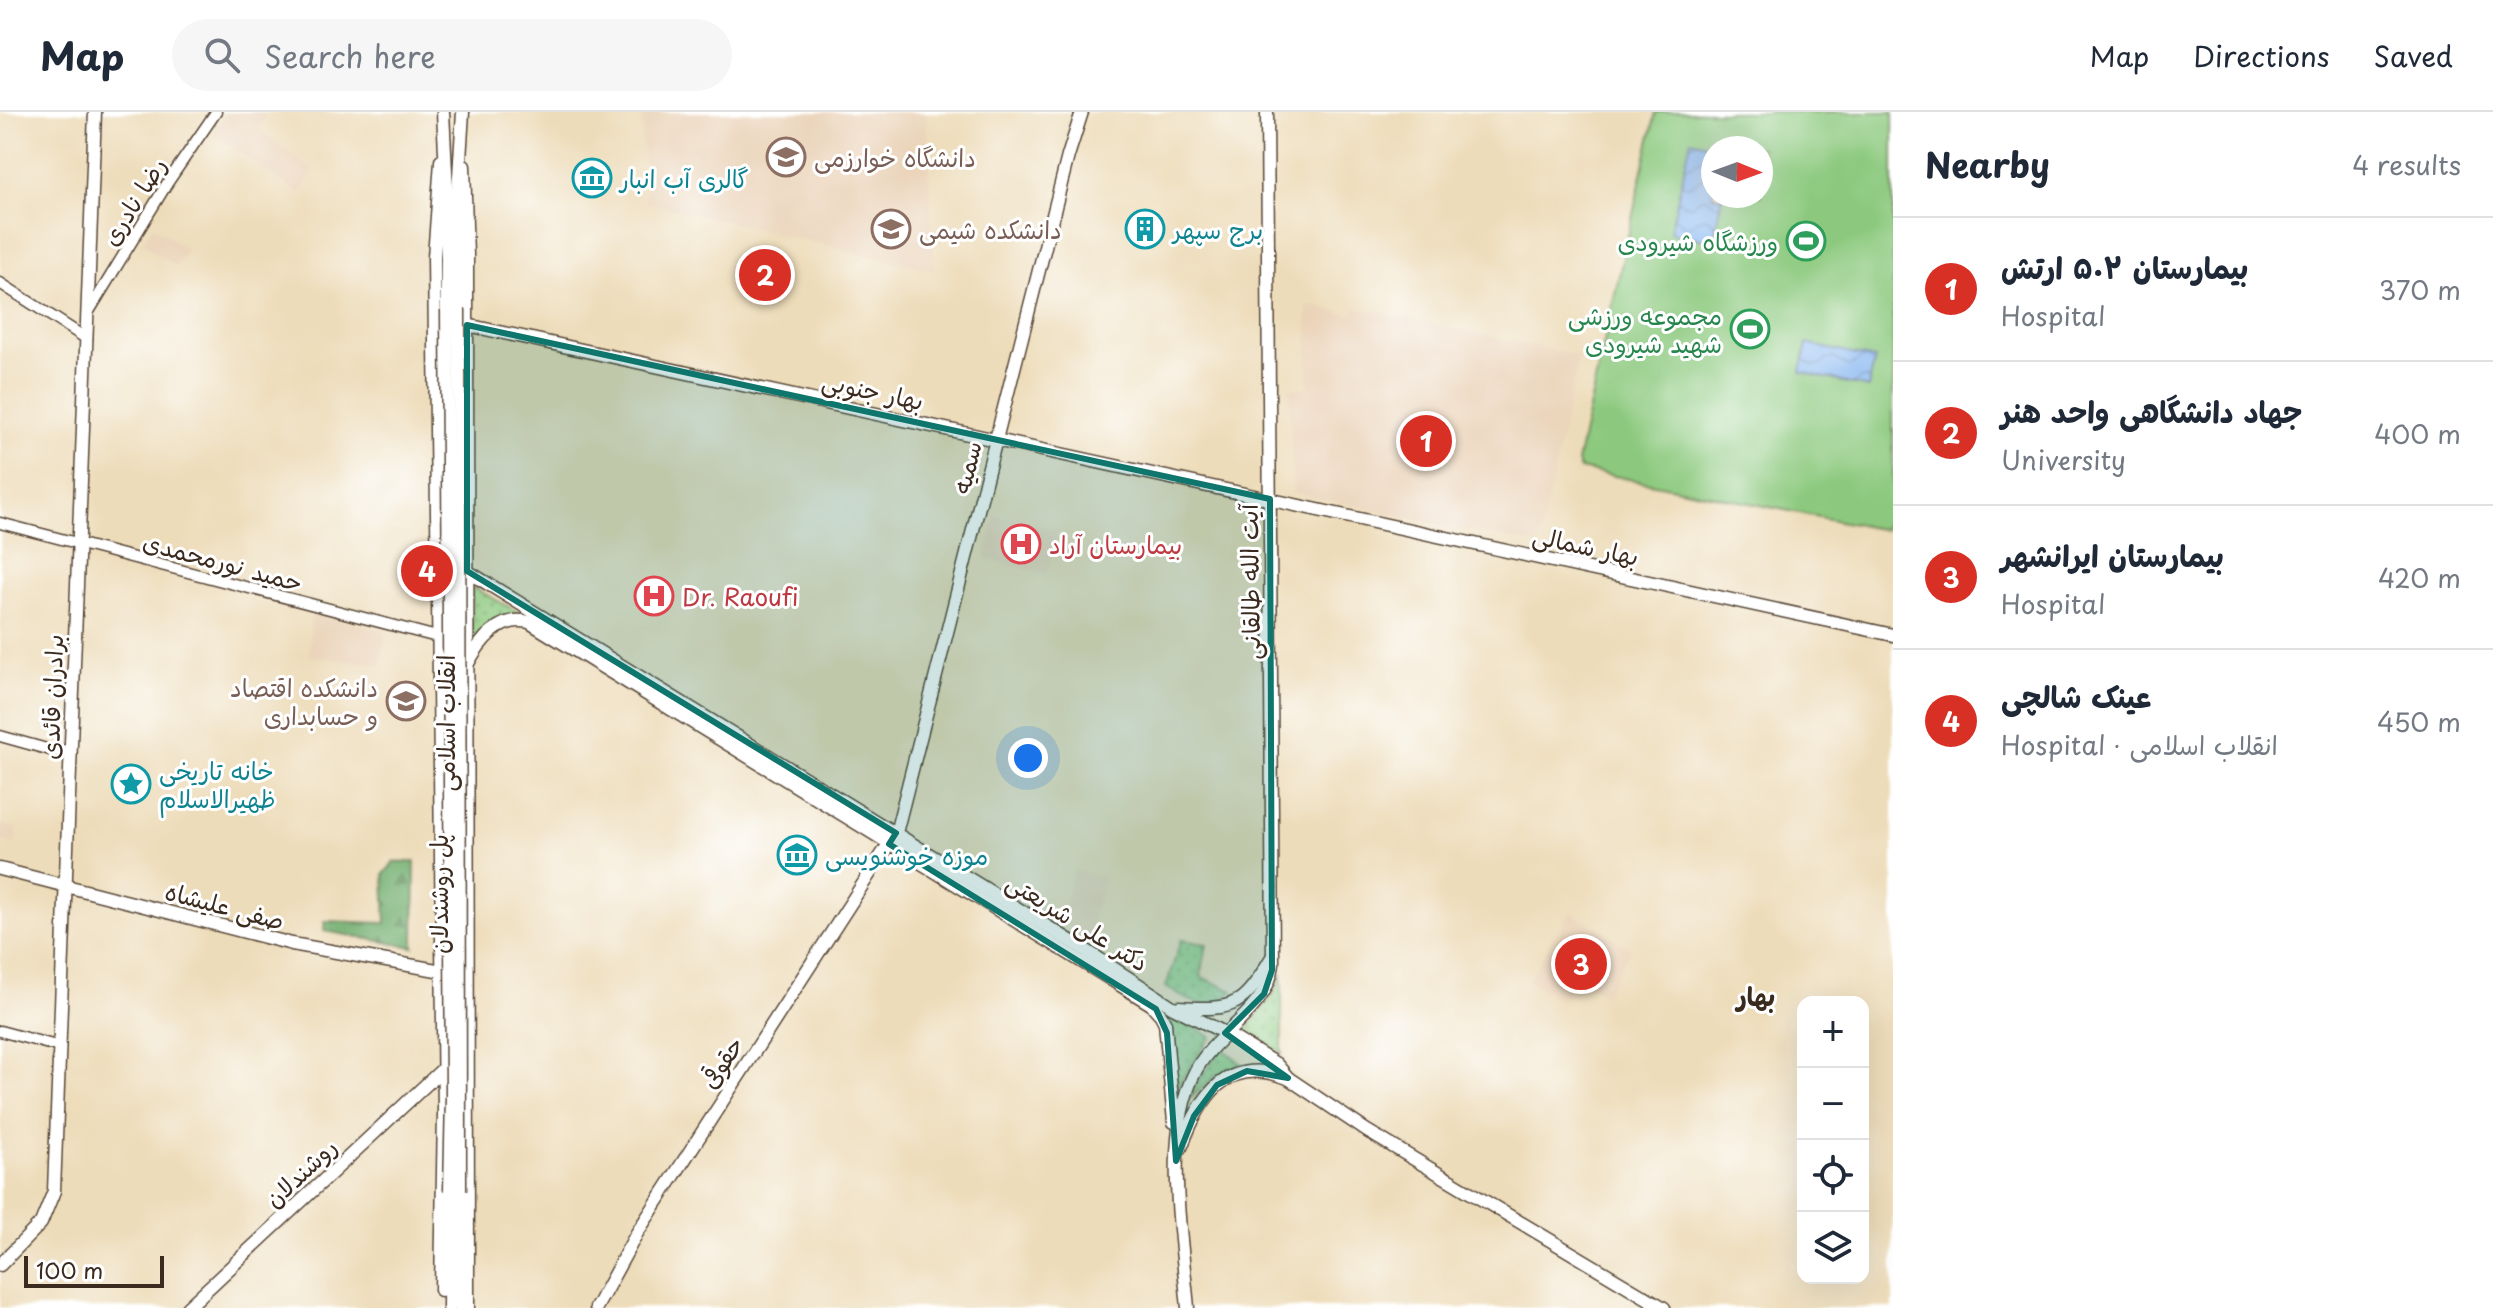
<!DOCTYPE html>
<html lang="en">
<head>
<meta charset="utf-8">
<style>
  :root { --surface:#fff; --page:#f6f6f7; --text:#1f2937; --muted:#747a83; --line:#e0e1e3; --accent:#d93025 }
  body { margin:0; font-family:"Playpen Sans","Playpen Sans Arabic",sans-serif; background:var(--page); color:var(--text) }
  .controls { position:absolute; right:24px; bottom:24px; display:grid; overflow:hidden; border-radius:16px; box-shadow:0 8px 32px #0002 }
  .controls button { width:72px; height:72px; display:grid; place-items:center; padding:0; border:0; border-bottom:2px solid var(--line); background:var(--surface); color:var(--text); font:40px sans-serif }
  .compass { position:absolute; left:1701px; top:24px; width:72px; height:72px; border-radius:50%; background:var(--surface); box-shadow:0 8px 32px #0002; rotate:91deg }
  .scale { position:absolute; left:24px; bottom:20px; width:140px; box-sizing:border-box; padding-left:8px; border:4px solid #3b2a1e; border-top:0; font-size:22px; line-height:28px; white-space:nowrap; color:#3b2a1e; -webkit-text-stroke:6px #fff; paint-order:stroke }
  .you { position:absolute; left:1028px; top:646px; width:28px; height:28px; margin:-20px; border:6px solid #fff; border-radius:50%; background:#1a73e8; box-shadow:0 0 0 12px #1a73e833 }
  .badge { display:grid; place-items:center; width:52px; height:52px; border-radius:50%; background:var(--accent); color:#fff; font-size:26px; font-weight:700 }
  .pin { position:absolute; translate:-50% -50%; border:4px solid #fff; box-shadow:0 2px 8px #0006 }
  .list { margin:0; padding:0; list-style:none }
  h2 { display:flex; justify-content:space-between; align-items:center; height:104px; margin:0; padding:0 32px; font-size:34px }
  h2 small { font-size:26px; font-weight:400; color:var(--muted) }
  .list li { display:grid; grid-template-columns:52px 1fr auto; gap:24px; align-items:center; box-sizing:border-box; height:144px; padding:0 32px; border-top:2px solid var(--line) }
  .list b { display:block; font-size:30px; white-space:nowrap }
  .list p { margin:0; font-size:26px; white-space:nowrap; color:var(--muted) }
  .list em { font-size:26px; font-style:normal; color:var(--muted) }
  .icon { flex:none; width:44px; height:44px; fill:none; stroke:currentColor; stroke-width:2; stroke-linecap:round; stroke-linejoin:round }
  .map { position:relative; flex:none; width:1893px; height:1196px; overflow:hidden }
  header { display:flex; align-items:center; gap:48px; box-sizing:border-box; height:112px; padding:0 40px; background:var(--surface); border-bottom:2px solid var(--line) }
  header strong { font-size:38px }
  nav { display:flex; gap:44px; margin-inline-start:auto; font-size:28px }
  .search { width:560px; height:72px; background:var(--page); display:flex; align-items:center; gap:20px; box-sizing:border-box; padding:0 28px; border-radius:44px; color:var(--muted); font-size:30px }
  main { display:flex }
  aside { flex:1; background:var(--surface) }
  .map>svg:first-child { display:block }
  .built { fill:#ead3b8 }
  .grass { fill:url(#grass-dots); stroke:#647a4e; stroke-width:2 }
  .forest { fill:url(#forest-firs); stroke:#566c46; stroke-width:2 }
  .garden { fill:#8cc97e; stroke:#647a4e; stroke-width:2; fill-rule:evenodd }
  .water { fill:url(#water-waves); stroke:#607087; stroke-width:2 }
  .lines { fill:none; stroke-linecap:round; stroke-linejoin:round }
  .tertiary-casing { stroke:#564535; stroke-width:13 }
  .secondary-casing { stroke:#564535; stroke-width:15 }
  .primary-casing { stroke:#564535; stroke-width:15 }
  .tertiary { stroke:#fff; stroke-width:10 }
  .secondary { stroke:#fff; stroke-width:12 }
  .primary { stroke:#fff; stroke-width:12 }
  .primary-bridge-casing { stroke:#564535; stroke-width:15; stroke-linecap:butt }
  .primary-bridge { stroke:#fff; stroke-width:12 }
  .marked { fill:#0f766e; fill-opacity:0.2; stroke:#0f766e; stroke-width:6; stroke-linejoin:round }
  .labels { text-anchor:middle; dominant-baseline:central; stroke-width:6; stroke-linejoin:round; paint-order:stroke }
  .education-label { font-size:24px; fill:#785e54; stroke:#fff; text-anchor:start }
  .culture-label { font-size:24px; fill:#0d838f; stroke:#fff; text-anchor:start }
  .street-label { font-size:24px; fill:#3b2a1e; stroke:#fff }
  .leisure-label { font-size:24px; fill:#27864d; stroke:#fff; text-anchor:end }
  .health-label { font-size:24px; fill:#be3a42; stroke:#fff; text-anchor:start }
  .neighbourhood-label { font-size:26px; font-weight:bold; fill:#3b2a1e; stroke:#fff }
</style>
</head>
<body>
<header>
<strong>Map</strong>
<div class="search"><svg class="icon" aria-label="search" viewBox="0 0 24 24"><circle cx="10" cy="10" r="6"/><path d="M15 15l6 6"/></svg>Search here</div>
<nav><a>Map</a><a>Directions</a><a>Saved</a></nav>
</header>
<main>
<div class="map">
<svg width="1893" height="1196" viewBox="0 0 1893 1196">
  <defs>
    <pattern id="grass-dots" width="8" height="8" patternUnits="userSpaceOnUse" patternTransform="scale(2)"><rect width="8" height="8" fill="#8cc97e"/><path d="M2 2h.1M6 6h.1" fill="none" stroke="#74a367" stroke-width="1.8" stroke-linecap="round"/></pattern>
    <pattern id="forest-firs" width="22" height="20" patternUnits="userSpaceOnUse" patternTransform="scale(2)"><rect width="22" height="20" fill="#71ad6d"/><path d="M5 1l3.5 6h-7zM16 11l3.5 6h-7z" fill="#5e8d59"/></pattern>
    <pattern id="water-waves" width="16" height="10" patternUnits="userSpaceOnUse" patternTransform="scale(2)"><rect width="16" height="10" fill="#84b5f0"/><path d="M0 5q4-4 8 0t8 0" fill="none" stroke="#6d93c2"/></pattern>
  </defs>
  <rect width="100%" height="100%" fill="#fff"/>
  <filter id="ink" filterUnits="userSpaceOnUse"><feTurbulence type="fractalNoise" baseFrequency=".0125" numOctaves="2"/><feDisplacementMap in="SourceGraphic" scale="16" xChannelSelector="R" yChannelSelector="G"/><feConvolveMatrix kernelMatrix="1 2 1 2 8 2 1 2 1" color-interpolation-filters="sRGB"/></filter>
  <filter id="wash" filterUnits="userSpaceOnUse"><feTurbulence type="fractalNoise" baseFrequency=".006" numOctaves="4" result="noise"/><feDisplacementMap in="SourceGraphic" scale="32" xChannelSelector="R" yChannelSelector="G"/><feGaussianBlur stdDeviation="1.8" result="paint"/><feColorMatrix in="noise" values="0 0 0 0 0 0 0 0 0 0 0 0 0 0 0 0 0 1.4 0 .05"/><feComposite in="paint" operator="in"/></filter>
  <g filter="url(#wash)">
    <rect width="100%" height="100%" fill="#eddcb9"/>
    <g class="built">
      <polygon points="227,0 268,0 259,16 314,59 299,82 212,21"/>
      <polygon points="641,0 926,0 934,159 646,90"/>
      <polygon points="153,114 187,137 175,154 142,130"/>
      <polygon points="1307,193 1352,203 1355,195 1579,244 1538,433 1293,381 1289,277 1308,275"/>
      <polygon points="995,403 1057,418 1047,462 985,447"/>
      <polygon points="311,501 385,519 381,553 309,544"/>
      <polygon points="0,712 18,716 15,732 0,728"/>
      <polygon points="1074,757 1104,766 1088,826 1060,809"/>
      <polygon points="1571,800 1631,837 1605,883 1578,866 1562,890 1528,868"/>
    </g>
    <g class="grass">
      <polygon points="472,475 524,503 494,514 472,535"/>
      <path d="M1181 828 1207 832 1201 865 1233 879C1207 901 1191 891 1166 875Z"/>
      <polygon points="1282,861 1282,942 1245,919 1273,883"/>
      <polygon points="1168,898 1211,925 1176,976"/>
      <polygon points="1222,936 1242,952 1215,964 1190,987 1198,969"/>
    </g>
    <polygon class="forest" points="394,750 415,750 414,835 324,819 325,809 386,811 384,762"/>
    <path class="garden" d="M1656 0H1893V395L1884 418 1580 357 1577 350ZM1713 36H1761V84H1713Z"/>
    <g class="water">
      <polygon points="1691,28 1722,36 1713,36 1713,84 1722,84 1713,130 1670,120"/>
      <polygon points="1807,232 1875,247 1868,276 1801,260"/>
    </g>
  </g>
  <g filter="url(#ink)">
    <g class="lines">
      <g class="tertiary-casing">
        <g id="tertiary">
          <polyline points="0,171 87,227"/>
          <polyline points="88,201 168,70 216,0"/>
          <polyline points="0,411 437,525"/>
          <polyline points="0,624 54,639 71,638"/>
          <polyline points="0,919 60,935"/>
        </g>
      </g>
      <g class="secondary-casing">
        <g id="secondary">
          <polyline points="464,54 467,143 468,1196"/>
          <polyline points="467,213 1893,523"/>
          <polyline points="0,757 292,832 442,859"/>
          <polyline points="0,1153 41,1111 54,1079 95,0"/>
          <polyline points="441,1178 444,1000 434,145 441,49"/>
          <polyline points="187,1196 445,955"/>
          <polyline points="596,1196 637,1121 896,721 1068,44 1082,0"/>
        </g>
      </g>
      <g class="primary-casing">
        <g id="primary">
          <polyline points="443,0 447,80 447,198"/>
          <polyline points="459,197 458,80 463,0"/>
          <polyline points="467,459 1087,839 1173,895 1225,921 1276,952 1288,966 1367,1019 1664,1196"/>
          <path d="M467 553C479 530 499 503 529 510L1151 892 1161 903 1165 911 1174 1010"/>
          <path d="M1179 895C1236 899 1243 894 1272 845"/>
          <path d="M1181 1036C1200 984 1226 943 1288 966"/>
          <polyline points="460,1079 460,1196"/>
          <polyline points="449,1196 450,1079"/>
          <path d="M1188 1196C1182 1126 1162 1022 1196 958 1217 919 1269 898 1273 851L1267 0"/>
        </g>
      </g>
      <use href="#tertiary" class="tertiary"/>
      <use href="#secondary" class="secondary"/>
      <use href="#primary" class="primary"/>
      <g class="primary-bridge-casing">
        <g id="primary-bridge">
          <polyline points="459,197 460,1079"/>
          <polyline points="447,198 452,983 450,1079"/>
        </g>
      </g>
      <use href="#primary-bridge" class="primary-bridge"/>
    </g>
  </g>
  <path class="marked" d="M467 213 1270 387 1272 858 1264 882 1225 921 1288 966 1247 959 1217 973 1194 1004 1176 1049 1167 921 1156 897 889 732 896 721 467 459Z"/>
  <defs>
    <g id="university-ring" transform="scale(2)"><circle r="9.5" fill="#fff" stroke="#8d6e63" stroke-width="1.5"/><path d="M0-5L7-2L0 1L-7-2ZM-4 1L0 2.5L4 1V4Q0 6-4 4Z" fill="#8d6e63"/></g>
    <g id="museum-ring" transform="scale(2)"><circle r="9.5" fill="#fff" stroke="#0f9aa8" stroke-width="1.5"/><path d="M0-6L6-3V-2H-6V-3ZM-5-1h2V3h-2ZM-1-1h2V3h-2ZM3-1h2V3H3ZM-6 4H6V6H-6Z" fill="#0f9aa8"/></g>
    <g id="building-ring" transform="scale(2)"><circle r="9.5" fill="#fff" stroke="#0f9aa8" stroke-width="1.5"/><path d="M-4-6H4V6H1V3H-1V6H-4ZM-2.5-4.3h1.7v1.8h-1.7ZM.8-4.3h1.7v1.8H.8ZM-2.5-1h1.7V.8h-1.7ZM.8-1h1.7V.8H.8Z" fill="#0f9aa8"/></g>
    <g id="stadium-ring" transform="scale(2)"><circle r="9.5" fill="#fff" stroke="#2e9e5b" stroke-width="1.5"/><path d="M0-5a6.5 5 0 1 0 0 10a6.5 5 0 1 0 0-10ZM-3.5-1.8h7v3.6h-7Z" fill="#2e9e5b"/></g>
    <g id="hospital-ring" transform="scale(2)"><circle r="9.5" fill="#fff" stroke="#e0444e" stroke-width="1.5"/><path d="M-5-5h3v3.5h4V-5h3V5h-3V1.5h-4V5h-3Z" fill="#e0444e"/></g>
    <g id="sight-ring" transform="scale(2)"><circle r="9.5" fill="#fff" stroke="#0f9aa8" stroke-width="1.5"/><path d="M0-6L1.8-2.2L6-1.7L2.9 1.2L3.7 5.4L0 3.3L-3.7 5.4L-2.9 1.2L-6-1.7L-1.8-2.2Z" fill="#0f9aa8"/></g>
  </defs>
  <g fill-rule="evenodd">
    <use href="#university-ring" x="786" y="45"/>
    <use href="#museum-ring" x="592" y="66"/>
    <use href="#university-ring" x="891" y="117"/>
    <use href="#building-ring" x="1145" y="117"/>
    <use href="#stadium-ring" x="1806" y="129"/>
    <use href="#stadium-ring" x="1750" y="217"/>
    <use href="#hospital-ring" x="1021" y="432"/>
    <use href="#hospital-ring" x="654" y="484"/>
    <use href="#university-ring" x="406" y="589"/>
    <use href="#sight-ring" x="131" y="672"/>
    <use href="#museum-ring" x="797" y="743"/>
  </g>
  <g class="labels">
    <g class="education-label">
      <text x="814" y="45">دانشگاه خوارزمی</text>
      <text x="919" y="117">دانشکده شیمی</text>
      <text x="378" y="575" text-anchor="end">دانشکده اقتصاد<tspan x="378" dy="28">و حسابداری</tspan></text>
    </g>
    <g class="culture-label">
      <text x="620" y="66">گالری آب انبار</text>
      <text x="1173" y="117">برج سپهر</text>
      <text x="159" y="658">خانه تاریخی<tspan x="159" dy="28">ظهیرالاسلام</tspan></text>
      <text x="825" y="743">موزه خوشنویسی</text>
    </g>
    <g class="street-label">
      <text transform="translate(133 89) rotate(-58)">رضا نادری</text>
      <text transform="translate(873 278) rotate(12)">بهار جنوبی</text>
      <text transform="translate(966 355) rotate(-76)">سمیه</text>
      <text transform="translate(1586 433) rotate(12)">بهار شمالی</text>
      <text transform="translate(223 449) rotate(15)">حمید نورمحمدی</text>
      <text transform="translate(1249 470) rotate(-91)">آیت الله طالقانی</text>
      <text transform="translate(51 585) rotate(-88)">برادران قائدی</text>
      <text transform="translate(445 611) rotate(-90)">انقلاب اسلامی</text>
      <text transform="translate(438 782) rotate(-90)">پل روشندلان</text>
      <text transform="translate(225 793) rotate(15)">صفی علیشاه</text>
      <text transform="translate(1078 809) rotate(32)">دکتر علی شریعتی</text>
      <text transform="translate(721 950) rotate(-57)">حقوقی</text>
      <text transform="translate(300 1060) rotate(-43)">روشندلان</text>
    </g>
    <g class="leisure-label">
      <text x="1778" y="129">ورزشگاه شیرودی</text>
      <text x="1722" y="203">مجموعه ورزشی<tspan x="1722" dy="28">شهید شیرودی</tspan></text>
    </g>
    <g class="health-label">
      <text x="1049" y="432">بیمارستان آراد</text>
      <text x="682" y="484">Dr. Raoufi</text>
    </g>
    <g class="neighbourhood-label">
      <text x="1756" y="883">بهار</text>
    </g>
  </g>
</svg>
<div class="controls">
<button>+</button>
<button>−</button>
<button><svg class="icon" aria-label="locate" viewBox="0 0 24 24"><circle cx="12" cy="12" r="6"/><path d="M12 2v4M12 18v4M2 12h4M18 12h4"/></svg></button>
<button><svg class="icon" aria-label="layers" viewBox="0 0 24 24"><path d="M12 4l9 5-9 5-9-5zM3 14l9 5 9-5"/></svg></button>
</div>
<svg class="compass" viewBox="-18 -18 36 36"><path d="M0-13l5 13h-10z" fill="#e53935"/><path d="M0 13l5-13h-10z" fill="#747a83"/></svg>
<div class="scale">100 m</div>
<div class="you"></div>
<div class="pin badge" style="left:1426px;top:329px">1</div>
<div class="pin badge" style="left:765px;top:163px">2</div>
<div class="pin badge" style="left:1581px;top:852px">3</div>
<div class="pin badge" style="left:427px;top:459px">4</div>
</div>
<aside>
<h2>Nearby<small>4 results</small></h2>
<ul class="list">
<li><span class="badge">1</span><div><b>بیمارستان ۵۰۲ ارتش</b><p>Hospital</p></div><em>370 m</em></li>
<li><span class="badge">2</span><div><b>جهاد دانشگاهی واحد هنر</b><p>University</p></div><em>400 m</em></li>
<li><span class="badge">3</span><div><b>بیمارستان ایرانشهر</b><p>Hospital</p></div><em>420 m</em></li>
<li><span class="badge">4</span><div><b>عينک شالچی</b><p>Hospital · انقلاب اسلامی</p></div><em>450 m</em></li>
</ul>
</aside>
</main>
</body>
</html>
